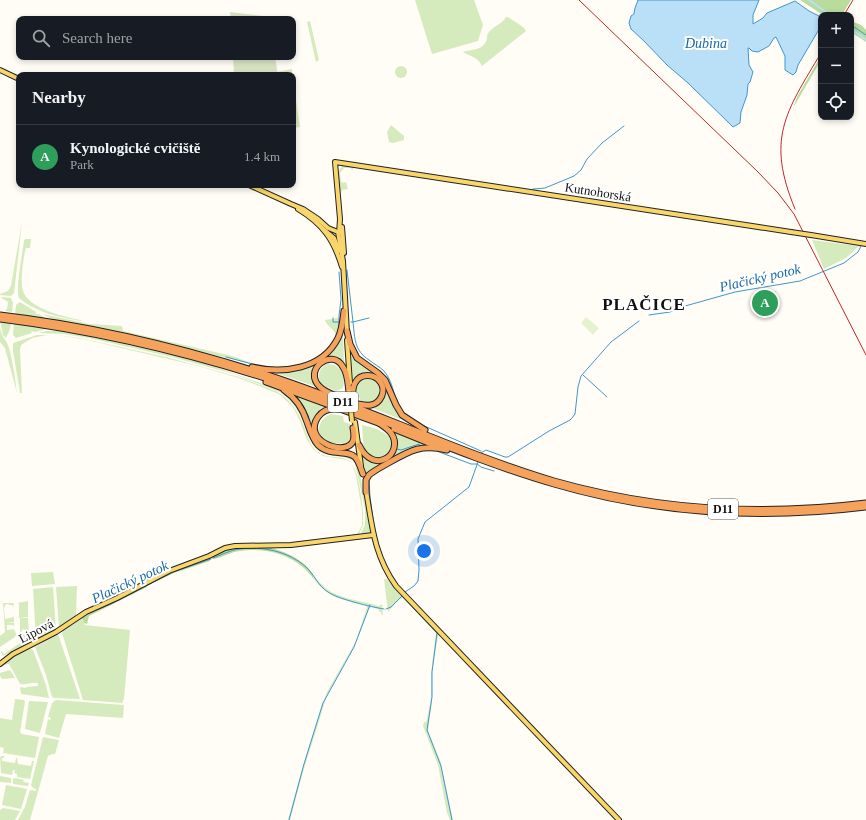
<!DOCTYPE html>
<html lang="en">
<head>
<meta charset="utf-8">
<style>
  :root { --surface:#171b24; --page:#242831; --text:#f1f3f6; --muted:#9ea1a6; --line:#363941; --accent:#c4262e }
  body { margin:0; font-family:"Times New Roman",serif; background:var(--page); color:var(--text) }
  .controls { position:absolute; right:12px; top:12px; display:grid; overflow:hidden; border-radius:8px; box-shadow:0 2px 6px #0003 }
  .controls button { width:36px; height:36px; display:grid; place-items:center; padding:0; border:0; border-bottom:1px solid var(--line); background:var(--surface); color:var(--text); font:20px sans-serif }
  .you { position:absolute; left:424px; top:551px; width:14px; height:14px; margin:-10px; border:3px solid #fff; border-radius:50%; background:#1a73e8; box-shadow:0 0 0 6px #1a73e833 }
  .badge { display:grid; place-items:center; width:26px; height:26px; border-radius:50%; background:var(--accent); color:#fff; font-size:13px; font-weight:700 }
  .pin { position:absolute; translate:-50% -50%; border:2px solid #fff; box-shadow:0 1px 4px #0006 }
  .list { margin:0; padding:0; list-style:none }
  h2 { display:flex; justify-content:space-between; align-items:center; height:52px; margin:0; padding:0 16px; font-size:17px }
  h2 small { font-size:13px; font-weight:400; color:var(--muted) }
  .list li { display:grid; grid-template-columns:26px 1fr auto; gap:12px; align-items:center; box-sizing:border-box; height:64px; padding:0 16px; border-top:1px solid var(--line) }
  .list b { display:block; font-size:15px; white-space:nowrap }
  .list p { margin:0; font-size:13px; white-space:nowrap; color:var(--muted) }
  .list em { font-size:13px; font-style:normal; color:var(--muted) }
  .icon { flex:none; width:22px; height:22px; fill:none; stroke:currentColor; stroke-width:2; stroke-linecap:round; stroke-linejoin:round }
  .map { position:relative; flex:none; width:866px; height:820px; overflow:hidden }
  .search { position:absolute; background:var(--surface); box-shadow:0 2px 6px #0003; left:16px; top:16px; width:280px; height:44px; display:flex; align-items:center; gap:10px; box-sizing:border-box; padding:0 14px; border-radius:8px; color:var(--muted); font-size:15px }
  .panel { position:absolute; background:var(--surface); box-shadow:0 2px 6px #0003; left:16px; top:72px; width:280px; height:116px; border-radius:8px }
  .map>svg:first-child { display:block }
  .green { fill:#d5ebbd }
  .forest { fill:#b9dc9c }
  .cemetery { fill:#d9e3c4 }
  .pitch { fill:#e6f2cf }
  .water { fill:#b9e0f7; stroke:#3f96cf }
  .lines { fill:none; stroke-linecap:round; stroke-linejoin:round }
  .stream { stroke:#3f96cf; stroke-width:1 }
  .canal { stroke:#b9e0f7; stroke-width:2 }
  .major-casing { stroke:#222; stroke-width:6 }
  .highway-casing { stroke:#222; stroke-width:7 }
  .major { stroke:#f9d66b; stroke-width:4 }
  .highway { stroke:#f5a25d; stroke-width:5 }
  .rail { stroke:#c4262e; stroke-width:1 }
  .major-bridge-casing { stroke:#222; stroke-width:6; stroke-linecap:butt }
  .major-bridge { stroke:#f9d66b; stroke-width:4 }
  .labels { text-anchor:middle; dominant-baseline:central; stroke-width:4; stroke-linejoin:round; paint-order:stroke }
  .shield { fill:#fff; stroke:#585858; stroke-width:1 }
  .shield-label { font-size:12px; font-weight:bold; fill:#111 }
  .street-label { font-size:13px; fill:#111; stroke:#fff }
  .water-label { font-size:14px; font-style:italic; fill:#1768a6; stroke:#fff }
  .district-label { font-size:17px; font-weight:bold; letter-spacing:1px; fill:#111; stroke:#fff }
</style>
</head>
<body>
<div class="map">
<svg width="866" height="820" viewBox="0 0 866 820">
  <rect width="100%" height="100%" fill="#fffdf5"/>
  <g class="green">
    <polygon points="415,0 474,0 483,25 478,41 432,54"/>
    <path d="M506 17H508L523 27 526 31 482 66C478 57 471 57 463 52 473 49 485 50 487 38 487 35 488 32 491 30 496 25 502 24 506 17Z"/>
    <polygon points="310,21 319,60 316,62 307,22"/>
    <circle cx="401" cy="72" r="6"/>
    <polygon points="292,69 292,75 278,75 277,72"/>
    <polygon points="293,80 300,127 293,128"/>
    <polygon points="391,125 404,136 404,140 393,143 389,142 387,132"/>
    <path d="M344 165 354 167 352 170 351 168H344L340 173 341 181 343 183 346 182 348 189 342 190V193C338 186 335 170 344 165Z"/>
    <polygon points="22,222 14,293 11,296 0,295 0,294 8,291 11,286"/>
    <path d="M26 239H31L30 248H26L25 251C23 261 20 282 23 291 29 309 65 317 81 320V321C58 317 37 313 19 298 15 289 23 252 24 240Z"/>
    <polygon points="812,240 859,246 846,258 824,269"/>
    <polygon points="776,291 779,311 753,311 753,294"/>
    <polygon points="0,297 11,298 13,303 12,312 5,311 7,309 8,302"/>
    <polygon points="20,302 36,312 36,314 39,314 49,320 15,315 16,305"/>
    <path d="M42 314 90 324 122 326 123 331C158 339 193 347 228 355 245 359 260 369 280 368 301 368 326 356 336 336 335 329 327 327 325 320L339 318C341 331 336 343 326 351 292 380 266 367 228 358 221 356 213 355 205 354 185 349 165 343 146 339 125 334 104 330 83 326 69 323 55 321 42 314Z"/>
    <polygon points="0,321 11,323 10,329 6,338 3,335"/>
    <polygon points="14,323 50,328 35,332 31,331 32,333 16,338 13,335"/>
    <path d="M0 328C2 338 7 340 9 348 13 363 15 378 17 393L5 348 0 342Z"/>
    <path d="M47 331H61L84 335 178 356 213 366 280 390 295 401 317 445 353 456 358 464 371 533 364 534 361 533 365 525V509L355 463C346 452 330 461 316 448 309 441 307 431 304 423 299 411 292 401 282 393L234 374 172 357 89 338 64 334 38 333Z"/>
    <polygon points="343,333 344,363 339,360 322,359 336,345"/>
    <path d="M37 335H55L80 338 170 358 239 377 276 391C292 400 299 413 305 429 307 435 309 441 312 446 323 461 335 454 348 460 359 464 364 512 363 523 363 528 360 530 359 535H357L362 525V510L356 476 352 463 347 460 323 456 314 450 307 440 300 421 293 407 279 394 239 378 198 366 83 339 55 335H47L32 338 21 345 20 350 22 393H20L13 351V343Z"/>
    <path d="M351 352 359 363 372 371 371 372C363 371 357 374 353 382Z"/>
    <path d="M319 362C309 371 316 376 314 386L276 373 294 371Z"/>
    <path d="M327 364C341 363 346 376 343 388L336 391C332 389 328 388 324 386 315 379 319 368 327 364Z"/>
    <path d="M362 378C372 378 376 379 381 387L380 388 381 389 380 395 376 401 368 403 361 401 359 397H354L355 386Z"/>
    <path d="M385 385 404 418 403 420 372 408C381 402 387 397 385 385Z"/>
    <path d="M291 393 329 407C317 415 312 417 313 433Z"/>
    <path d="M331 414 343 416 344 422 350 424C351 431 353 438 347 443L332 444 321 438C316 428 320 419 331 414Z"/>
    <path d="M362 425 377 429 391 437C398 457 373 466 366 453 362 445 363 433 362 425Z"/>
    <polygon points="393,432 426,445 408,450 366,475 362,456 372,462 385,462 394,453 395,434"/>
    <polygon points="53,572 55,584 32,586 31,573"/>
    <path d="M314 576C332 600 352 598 379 606L382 604 383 616 378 609 371 607 368 610 356 643 327 695 323 708 303 772 290 820H288L302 769 321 708 327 692 356 641 367 607 366 605C342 600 328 598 313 578H314Z"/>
    <polygon points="384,579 387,579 451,646 450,647 440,636 438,636 432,672 432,701 428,731 440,760 453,820 450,820 447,813 438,765 423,726 424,722 426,722 427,719 431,698 431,673 436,633 403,598 399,599 388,612"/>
    <polygon points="77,586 76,615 59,628 56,587"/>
    <polygon points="53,587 56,630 38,641 36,640 33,589"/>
    <polygon points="28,601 28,617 18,618 19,617 19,604 17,603"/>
    <polygon points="3,603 14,603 13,607 12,605 7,605 10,604 6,604 4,608 5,619 14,617 14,622 15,622 6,623 15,623 14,624 14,627 13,625 7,625 7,630 14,629 16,634 15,637 0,647 0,636 5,632"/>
    <polygon points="80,616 84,619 84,623 85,625 130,630 124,699 122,703 83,700 62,633 63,630"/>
    <polygon points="20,618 28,618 29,634 24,646 3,656 1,652 2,651 4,654 20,643 23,644 24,643 21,641 24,642 26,638 19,636 21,634 26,635 27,631 23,629 19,635 20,633 20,629 19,628 20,628"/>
    <polygon points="58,634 80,699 79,699 54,698 52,697 46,675 35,647"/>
    <path d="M31 649 33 650 46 685 49 698 21 694 20 687 26 688V687L38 686V683C31 682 27 685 20 684L9 664 5 665 4 662 20 653Z"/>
    <polygon points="10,670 15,678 2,679 0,676 0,673"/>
    <polygon points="15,699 24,700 25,702 20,732 22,734 39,737 35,758 3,753 4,748 0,747 0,718 12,720"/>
    <polygon points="56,700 124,705 123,718 66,714 59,738 45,734 48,719 50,720 51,718 48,717 52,703"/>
    <polygon points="29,701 48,702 40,733 25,729"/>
    <polygon points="43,737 59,740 55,754 52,754 48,756 30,820 18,820 25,807 30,790 36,791 36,789 32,787 31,785"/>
    <polygon points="2,756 4,756 4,758 2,758 2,761 15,763 16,758 17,758 18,764 31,766 32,761 34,761 30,779 17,777 17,774 14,773 15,770 13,770 12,775 1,773 0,757"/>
    <polygon points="0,776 11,778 11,783 0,782"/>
    <polygon points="15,778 24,780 23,782 29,783 28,786 13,784 13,779"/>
    <polygon points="6,785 27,789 21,809 2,805"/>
    <polygon points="3,808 20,811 15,820 0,820 0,810"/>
  </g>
  <g class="forest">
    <polygon points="800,0 851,0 842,15 823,15"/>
    <polygon points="851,21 861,25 866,30 866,42 851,32"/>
    <polygon points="821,56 821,60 793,108 797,97"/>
    <path d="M233 548H271C287 552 308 562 314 577L313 578C296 555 267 547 240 551 230 552 222 558 213 559V557L220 553Z"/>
    <polygon points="210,559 210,561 174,573 155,582 153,581 172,571"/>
    <polygon points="146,584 147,587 89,616 87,624 84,623 83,619 80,618 81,615"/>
  </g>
  <g class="cemetery">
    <polygon points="230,12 271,17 271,19 231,19"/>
    <polygon points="233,57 275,57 278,75 234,75"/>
  </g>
  <polygon class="pitch" points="586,317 599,328 593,335 581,323"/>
  <polygon class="water" points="638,0 759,0 753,15 753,24 763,18 767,13 795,1 809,11 821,17 821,26 798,65 796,72 793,75 785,70 785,56 776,37 774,38 769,46 758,52 752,51 749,48 748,48 749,65 753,72 750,82 748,84 747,95 741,112 740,123 733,127 688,83 667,65 644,41 631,29 629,23 631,16 634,14 635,8"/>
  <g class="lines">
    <g class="stream">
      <polyline points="851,25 866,35"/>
      <polyline points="533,189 545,188 574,176 581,170 587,159 602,143 624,126"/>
      <polyline points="347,270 353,322 369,318"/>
      <polyline points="339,272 341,299 339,316 339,326"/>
      <polyline points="649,315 670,312 678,308 735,292 800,281 844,263 858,252 862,244"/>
      <polyline points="333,318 333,322 339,322"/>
      <path d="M351 322H353C355 339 354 350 369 360 374 364 380 367 384 371 391 379 393 390 396 400"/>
      <polyline points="226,357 256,365"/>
      <polyline points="583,375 607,397"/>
      <polyline points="402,410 406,415"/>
      <polyline points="422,425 481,451"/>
      <polyline points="397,449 401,450 419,444 420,447"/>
      <polyline points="434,450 471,464 477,464 481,467 494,471"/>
      <polyline points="481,453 486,450 505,457 508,457 549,431 570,420 572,418 575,414 578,387 581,376 611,342 639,321"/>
      <polyline points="369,479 370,497 373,519"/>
      <path d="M213 558C221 555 231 550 239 549 262 546 288 551 306 567 314 574 318 586 328 592 338 599 371 607 384 609"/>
      <polyline points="405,592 414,586 418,581 419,570 418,539 425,522 469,487 478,462"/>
      <polyline points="386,609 391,607 402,596 437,633 432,672 432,697 427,730 441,766 452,820"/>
      <polyline points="87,614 111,604 173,572 211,559"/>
      <polyline points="62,631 71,625"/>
      <polyline points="289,820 304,764 323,703 354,647 370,605"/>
    </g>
    <g class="canal">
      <polyline points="809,0 830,15"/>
      <polyline points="851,29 866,40"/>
    </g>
    <g class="major-casing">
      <g id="major">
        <polyline points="0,70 19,79"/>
        <polyline points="249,185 291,204 303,209 318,219 328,228 338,232 343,261 347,333"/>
        <path d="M298 209C323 224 334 240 342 267"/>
        <polyline points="342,227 344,253"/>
        <polyline points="323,229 334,238 339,251"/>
        <polyline points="339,234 340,219 335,162 791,232"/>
        <polyline points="811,235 866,244"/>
        <polyline points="347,340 350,383"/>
        <polyline points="355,422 361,466"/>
        <path d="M366 490C372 526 374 555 396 586L619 820"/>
        <polyline points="0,664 13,654 56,632 86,612 117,598 169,571 209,556 225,548 235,546 291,545 373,535"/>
      </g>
    </g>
    <g class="highway-casing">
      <g id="highway">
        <path d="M0 315C95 326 189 349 280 379 372 410 461 453 554 481 656 510 761 516 866 503"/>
        <path d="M0 319C95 331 189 353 280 383 372 414 461 457 554 484 656 514 761 520 866 507"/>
        <polyline points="347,331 350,344 357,358 378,373 385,380 396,405 402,415 425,430"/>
        <path d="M252 367C282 374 322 370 338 338 342 330 343 320 344 311"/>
        <polyline points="266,382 381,424"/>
        <path d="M284 390C296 398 303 409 307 422 310 430 312 438 318 445 330 457 347 449 355 457 359 461 361 469 363 474"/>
        <path d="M334 395C329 393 324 391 320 387 302 370 332 347 343 367 348 374 348 384 349 392"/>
        <path d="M352 401C353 395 352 388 355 383 360 373 375 373 381 383 386 391 381 403 371 405 367 406 363 405 358 404"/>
        <path d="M338 409C330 408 323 410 318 417 302 440 342 456 352 443 355 439 354 433 353 428"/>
        <polyline points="394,429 436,446"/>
        <path d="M359 445C374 477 405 453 391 433 388 429 383 426 379 423"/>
        <path d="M366 492V480L369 475C375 470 383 466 390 462 411 450 422 444 447 450"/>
      </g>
    </g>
    <use href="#major" class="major"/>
    <use href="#highway" class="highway"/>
    <g class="rail">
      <polyline points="579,0 758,172 778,193 794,214 866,355"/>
      <polyline points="844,15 853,0"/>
      <path d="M795 209C766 139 785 113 821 53"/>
    </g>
    <g class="major-bridge-casing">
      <g id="major-bridge">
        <polyline points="791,232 811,235"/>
        <polyline points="349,392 352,421"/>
      </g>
    </g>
    <use href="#major-bridge" class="major-bridge"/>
  </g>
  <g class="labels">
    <g class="shield">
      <rect x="328" y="392" width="30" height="20" rx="3"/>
      <rect x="708" y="499" width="30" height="20" rx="3"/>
    </g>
    <g class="shield-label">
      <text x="343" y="402">D11</text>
      <text x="723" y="509">D11</text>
    </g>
    <g class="street-label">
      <text transform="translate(598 192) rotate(9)">Kutnohorská</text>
      <text transform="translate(36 631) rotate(-28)">Lipová</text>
    </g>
    <g class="water-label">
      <text x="706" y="43">Dubina</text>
      <text transform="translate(760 278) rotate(-13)">Plačický potok</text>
      <text transform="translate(130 582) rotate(-25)">Plačický potok</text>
    </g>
    <g class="district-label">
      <text x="644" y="304">PLAČICE</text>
    </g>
  </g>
</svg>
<div class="controls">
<button>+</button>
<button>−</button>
<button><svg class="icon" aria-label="locate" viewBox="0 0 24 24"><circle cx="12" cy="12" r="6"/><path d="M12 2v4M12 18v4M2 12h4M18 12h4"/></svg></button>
</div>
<div class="you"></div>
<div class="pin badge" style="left:765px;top:303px;background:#2e9e5b">A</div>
<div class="search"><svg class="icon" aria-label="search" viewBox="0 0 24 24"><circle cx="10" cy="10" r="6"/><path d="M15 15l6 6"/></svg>Search here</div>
<section class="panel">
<h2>Nearby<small></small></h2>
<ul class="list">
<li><span class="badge" style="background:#2e9e5b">A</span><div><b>Kynologické cvičiště</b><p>Park</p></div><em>1.4 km</em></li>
</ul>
</section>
</div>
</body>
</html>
